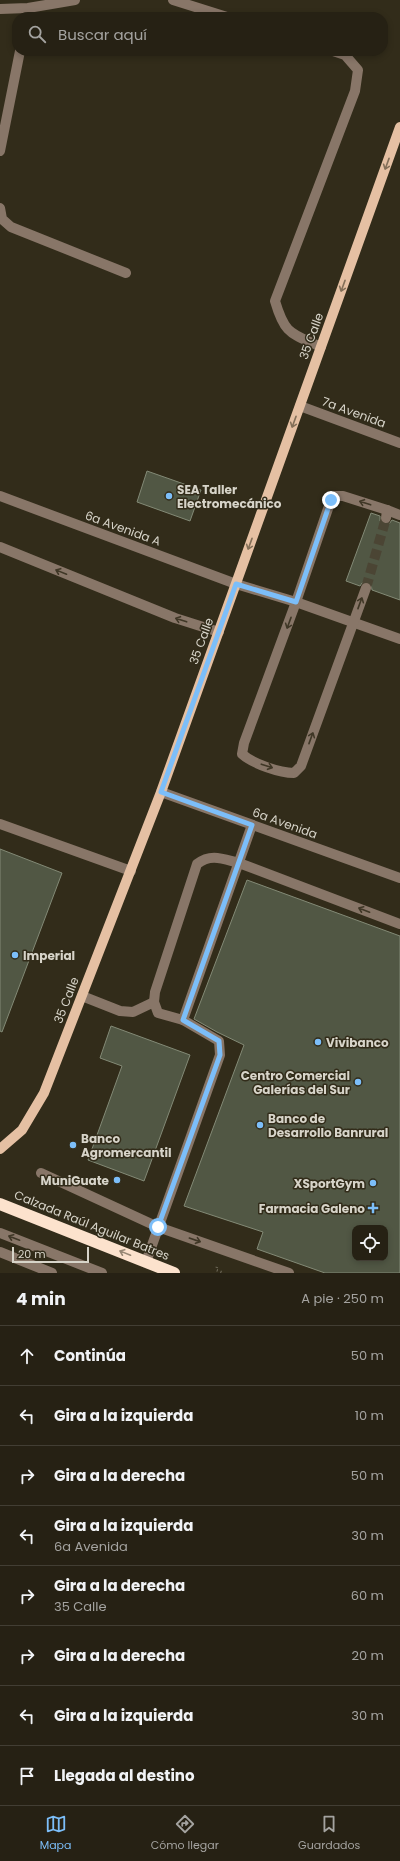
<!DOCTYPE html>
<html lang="es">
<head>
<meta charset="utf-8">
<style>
  :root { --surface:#262114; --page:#2e291d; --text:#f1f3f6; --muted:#a4a3a0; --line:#423e34; --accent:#7cbef9 }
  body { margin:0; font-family:Poppins,sans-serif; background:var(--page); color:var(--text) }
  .controls { position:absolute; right:12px; bottom:12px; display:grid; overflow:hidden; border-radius:8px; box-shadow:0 2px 6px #0003 }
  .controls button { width:36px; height:36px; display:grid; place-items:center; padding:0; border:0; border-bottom:1px solid var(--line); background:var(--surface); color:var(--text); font:20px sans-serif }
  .scale { position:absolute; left:12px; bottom:10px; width:77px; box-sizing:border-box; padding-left:4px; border:2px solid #d7d4c9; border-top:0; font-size:11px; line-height:14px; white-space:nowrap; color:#d7d4c9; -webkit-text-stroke:3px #322c1a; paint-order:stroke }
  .stop { position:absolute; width:12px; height:12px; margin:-9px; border:3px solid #7cbef9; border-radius:50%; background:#fff }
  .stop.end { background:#7cbef9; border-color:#fff; box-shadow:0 1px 4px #0008 }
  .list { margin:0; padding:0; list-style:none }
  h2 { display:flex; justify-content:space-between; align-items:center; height:52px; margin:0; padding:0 16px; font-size:17px }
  h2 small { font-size:13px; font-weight:400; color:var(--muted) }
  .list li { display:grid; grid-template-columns:26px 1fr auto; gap:12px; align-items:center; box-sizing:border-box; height:60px; padding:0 16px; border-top:1px solid var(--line) }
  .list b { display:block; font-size:15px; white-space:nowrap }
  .list p { margin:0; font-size:13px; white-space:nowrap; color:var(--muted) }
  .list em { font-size:13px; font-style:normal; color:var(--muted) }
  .icon { flex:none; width:22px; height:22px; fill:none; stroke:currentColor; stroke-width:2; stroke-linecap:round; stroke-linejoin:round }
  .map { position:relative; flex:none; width:400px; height:1273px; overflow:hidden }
  .search { position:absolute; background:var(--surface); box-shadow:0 2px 6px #0003; left:12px; right:12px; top:12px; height:44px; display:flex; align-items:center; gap:10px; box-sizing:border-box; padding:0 14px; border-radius:16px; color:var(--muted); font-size:15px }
  .sheet { height:532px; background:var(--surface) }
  nav { display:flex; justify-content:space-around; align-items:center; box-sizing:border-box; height:56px; border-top:1px solid var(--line); background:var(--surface); font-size:11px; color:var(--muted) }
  nav a { display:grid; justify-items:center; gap:2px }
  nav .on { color:var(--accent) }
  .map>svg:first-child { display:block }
  .building { fill:#515744; stroke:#838a76; fill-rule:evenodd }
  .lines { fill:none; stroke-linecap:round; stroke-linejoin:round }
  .minor-tunnel { stroke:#4b4534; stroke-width:10; stroke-dasharray:10 5; stroke-linecap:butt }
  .path { stroke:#716c5c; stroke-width:2.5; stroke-dasharray:1 3; stroke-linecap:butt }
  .minor { stroke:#887668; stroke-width:10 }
  .major { stroke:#e5c0a3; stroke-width:10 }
  .highway { stroke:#fce2cd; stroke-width:12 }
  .oneway { stroke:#836f58 }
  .oneway2 { stroke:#3f3726 }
  .oneway3 { stroke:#978774 }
  .route { stroke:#7cbef9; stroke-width:5 }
  .poi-dot { fill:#7cbef9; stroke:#322c1a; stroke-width:1.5 }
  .labels { text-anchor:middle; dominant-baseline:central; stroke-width:3; stroke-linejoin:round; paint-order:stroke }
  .street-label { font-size:12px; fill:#d7d4c9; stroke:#322c1a }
  .poi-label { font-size:12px; font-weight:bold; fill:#d7d4c9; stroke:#322c1a; text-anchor:start }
</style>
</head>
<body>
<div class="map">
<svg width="400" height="1273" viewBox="0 0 400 1273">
  <rect width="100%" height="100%" fill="#322c1a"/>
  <g class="building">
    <polygon points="147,471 201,490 190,521 137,502"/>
    <polygon points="371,513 380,516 380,521 385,524 389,524 392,520 400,523 400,600 372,590 371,584 368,582 362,583 360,586 346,581"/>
    <polygon points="0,849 62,873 2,1032 0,1031"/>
    <path d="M247 880 400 936V1273H325L257 1249 263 1232 184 1206 244 1045 217 1032 194 1019ZM355 1228H385V1258H355Z"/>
    <polygon points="111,1026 190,1055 144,1181 88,1160 122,1066 100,1058"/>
  </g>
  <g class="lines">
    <polyline class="minor-tunnel" points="366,588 386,518"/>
    <polyline class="path" points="217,1267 216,1270 224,1273"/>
    <g class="minor">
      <polyline points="173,0 227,17"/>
      <polyline points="0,9 28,8 75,0"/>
      <polyline points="0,151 20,51"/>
      <polyline points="0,208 2,219 11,227 126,273"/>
      <path d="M321 347C291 333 285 335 275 301L355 91 358 70 345 55 333 51"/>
      <polyline points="300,406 400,443"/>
      <polyline points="0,496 236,584 296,602 400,639"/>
      <polyline points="387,510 400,515"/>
      <polyline points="0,547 175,618 219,632"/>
      <path d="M366 588 301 766 294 773C280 773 253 764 242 754L244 743 296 602 331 500 336 496H343L387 510 386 518"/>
      <polyline points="161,792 400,878"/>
      <polyline points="0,824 131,871"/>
      <polyline points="82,996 120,1011 133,1012 154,1002"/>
      <path d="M183 1020 158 1013 154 1002 155 992 197 864C211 853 223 859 239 863L400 924"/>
      <polyline points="41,1173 158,1227 289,1273"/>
      <polyline points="0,1233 102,1273"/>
      <polyline points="0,1252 52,1273"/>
      <polyline points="146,1262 220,1055 219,1041 183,1020 252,825"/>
    </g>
    <polyline class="major" points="0,1149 22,1130 44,1093 161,792 400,127"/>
    <polyline class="highway" points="0,1204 174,1273"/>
  </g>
  <defs><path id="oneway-shaft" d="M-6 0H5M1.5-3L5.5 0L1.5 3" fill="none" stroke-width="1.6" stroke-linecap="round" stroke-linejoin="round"/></defs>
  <g class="oneway">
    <use href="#oneway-shaft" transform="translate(387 164) rotate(110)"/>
    <use href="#oneway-shaft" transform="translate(343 286) rotate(110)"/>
    <use href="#oneway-shaft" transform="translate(294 422) rotate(110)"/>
    <use href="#oneway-shaft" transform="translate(250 544) rotate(110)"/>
  </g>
  <g class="oneway2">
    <use href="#oneway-shaft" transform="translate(365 503) rotate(-162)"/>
    <use href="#oneway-shaft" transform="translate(61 572) rotate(-158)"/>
    <use href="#oneway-shaft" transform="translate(360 603) rotate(-70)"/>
    <use href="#oneway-shaft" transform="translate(181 620) rotate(-162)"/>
    <use href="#oneway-shaft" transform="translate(289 623) rotate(110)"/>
    <use href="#oneway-shaft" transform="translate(311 738) rotate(-70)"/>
    <use href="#oneway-shaft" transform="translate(267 766) rotate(18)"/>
    <use href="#oneway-shaft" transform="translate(364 910) rotate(-159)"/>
    <use href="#oneway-shaft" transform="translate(14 1238) rotate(-159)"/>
    <use href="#oneway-shaft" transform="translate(195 1240) rotate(19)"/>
  </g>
  <use class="oneway3" href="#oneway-shaft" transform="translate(125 1253) rotate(-158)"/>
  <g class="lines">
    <polyline class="route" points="158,1227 220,1055 219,1041 183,1020 252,825 161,792 236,584 296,602 331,500"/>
  </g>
  <g class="poi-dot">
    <circle cx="169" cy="496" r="4"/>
    <circle cx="15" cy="955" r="4"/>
    <circle cx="318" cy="1042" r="4"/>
    <circle cx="358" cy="1082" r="4"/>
    <circle cx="260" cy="1125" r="4"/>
    <circle cx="73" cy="1145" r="4"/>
    <circle cx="117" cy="1180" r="4"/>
    <circle cx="373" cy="1183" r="4"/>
    <path d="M371 1202h4v4h4v4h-4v4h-4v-4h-4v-4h4z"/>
  </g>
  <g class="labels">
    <g class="street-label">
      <text transform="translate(311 336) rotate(-70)">35 Calle</text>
      <text transform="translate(354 412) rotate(20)">7a Avenida</text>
      <text transform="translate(123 528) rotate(20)">6a Avenida A</text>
      <text transform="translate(201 641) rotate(-70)">35 Calle</text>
      <text transform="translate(285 823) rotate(20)">6a Avenida</text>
      <text transform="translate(66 1000) rotate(-69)">35 Calle</text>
      <text transform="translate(92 1225) rotate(22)">Calzada Raúl Aguilar Batres</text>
    </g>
    <g class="poi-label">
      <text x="177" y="489">SEA Taller<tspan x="177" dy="14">Electromecánico</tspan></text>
      <text x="23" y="955">Imperial</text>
      <text x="326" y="1042">Vivibanco</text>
      <text x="350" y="1075" text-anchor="end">Centro Comercial<tspan x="350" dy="14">Galerías del Sur</tspan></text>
      <text x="268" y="1118">Banco de<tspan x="268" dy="14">Desarrollo Banrural</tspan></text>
      <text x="81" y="1138">Banco<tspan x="81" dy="14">Agromercantil</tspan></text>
      <text x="109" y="1180" text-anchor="end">MuniGuate</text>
      <text x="365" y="1183" text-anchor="end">XSportGym</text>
      <text x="365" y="1208" text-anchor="end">Farmacia Galeno</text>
    </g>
  </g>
</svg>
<div class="controls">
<button><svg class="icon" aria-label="locate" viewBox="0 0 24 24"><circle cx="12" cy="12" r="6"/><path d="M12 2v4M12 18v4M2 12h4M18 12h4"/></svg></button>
</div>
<div class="scale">20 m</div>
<div class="stop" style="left:158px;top:1227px"></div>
<div class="stop end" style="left:331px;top:500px"></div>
<div class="search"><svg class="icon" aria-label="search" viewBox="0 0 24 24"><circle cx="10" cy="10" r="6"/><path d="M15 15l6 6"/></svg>Buscar aquí</div>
</div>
<section class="sheet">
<h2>4 min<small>A pie · 250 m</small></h2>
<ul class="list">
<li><svg class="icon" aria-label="ahead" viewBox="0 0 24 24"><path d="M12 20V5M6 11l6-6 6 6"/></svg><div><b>Continúa</b></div><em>50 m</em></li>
<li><svg class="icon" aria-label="left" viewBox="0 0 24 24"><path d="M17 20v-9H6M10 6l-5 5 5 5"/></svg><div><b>Gira a la izquierda</b></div><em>10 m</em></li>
<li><svg class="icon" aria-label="right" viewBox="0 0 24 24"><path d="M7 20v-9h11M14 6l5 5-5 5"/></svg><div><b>Gira a la derecha</b></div><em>50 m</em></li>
<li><svg class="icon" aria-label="left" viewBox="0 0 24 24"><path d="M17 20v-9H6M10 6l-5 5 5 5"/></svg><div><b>Gira a la izquierda</b><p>6a Avenida</p></div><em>30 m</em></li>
<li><svg class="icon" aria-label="right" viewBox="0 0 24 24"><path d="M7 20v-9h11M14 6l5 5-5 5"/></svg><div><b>Gira a la derecha</b><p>35 Calle</p></div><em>60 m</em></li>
<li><svg class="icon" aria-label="right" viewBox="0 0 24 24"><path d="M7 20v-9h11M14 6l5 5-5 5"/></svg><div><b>Gira a la derecha</b></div><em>20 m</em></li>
<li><svg class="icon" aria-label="left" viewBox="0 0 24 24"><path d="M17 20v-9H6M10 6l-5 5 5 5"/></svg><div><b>Gira a la izquierda</b></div><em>30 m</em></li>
<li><svg class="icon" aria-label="arrive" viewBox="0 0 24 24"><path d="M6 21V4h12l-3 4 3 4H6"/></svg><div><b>Llegada al destino</b></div></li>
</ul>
</section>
<nav>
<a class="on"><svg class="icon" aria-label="map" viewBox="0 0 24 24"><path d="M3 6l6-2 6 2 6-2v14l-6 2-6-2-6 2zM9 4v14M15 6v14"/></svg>Mapa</a>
<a><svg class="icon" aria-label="directions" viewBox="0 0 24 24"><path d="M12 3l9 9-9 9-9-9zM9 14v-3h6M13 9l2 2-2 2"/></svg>Cómo llegar</a>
<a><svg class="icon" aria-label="saved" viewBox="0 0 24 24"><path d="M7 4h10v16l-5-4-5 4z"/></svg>Guardados</a>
</nav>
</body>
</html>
